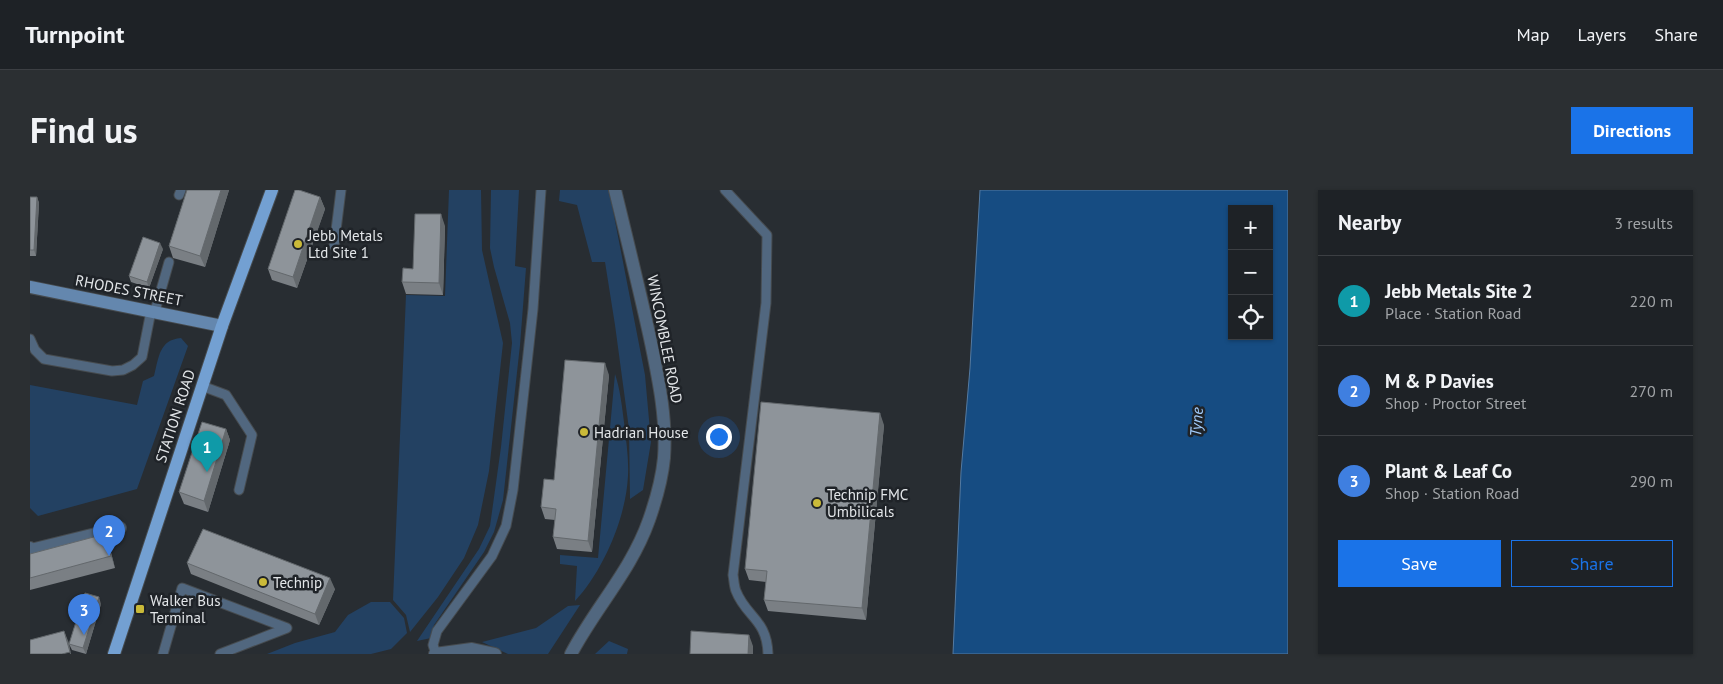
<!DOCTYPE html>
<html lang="en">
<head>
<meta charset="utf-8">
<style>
  :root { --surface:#1e2226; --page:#2b2f32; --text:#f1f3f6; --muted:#a1a4a7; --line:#3c3f43; --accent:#1a73e8 }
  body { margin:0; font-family:"PT Sans",sans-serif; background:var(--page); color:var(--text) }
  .controls { position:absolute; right:15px; top:15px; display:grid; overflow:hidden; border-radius:0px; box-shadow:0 1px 4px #0004 }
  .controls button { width:45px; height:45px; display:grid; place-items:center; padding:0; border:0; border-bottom:1px solid var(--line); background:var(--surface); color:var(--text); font:25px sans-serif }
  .you { position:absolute; left:688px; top:246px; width:18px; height:18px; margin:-12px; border:4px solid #fff; border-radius:50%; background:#1a73e8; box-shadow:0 0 0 8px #1a73e833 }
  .badge { display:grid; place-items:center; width:32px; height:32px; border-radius:50%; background:var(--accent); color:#fff; font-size:16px; font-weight:700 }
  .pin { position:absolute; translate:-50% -41px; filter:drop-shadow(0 1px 2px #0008) }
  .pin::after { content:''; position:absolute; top:26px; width:18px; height:15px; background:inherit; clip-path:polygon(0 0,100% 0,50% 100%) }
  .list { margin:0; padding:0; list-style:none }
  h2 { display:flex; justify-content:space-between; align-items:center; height:65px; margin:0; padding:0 20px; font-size:21px }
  h2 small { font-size:16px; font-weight:400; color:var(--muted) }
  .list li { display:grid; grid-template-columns:32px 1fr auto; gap:15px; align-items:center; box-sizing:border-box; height:90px; padding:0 20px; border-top:1px solid var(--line) }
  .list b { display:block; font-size:19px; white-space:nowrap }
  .list p { margin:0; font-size:16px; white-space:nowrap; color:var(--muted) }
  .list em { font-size:16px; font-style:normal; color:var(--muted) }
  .actions { display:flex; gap:10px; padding:15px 20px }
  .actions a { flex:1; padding:11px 0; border:1px solid var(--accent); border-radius:0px; text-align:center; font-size:18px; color:var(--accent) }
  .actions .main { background:var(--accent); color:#fff }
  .icon { flex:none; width:28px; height:28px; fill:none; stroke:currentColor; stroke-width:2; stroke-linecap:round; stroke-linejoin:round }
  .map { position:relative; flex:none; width:1258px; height:464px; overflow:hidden; border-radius:0px }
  header { display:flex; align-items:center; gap:30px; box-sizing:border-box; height:70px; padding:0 25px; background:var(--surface); border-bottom:1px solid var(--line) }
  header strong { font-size:24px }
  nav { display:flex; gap:28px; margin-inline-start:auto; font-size:18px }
  .intro { display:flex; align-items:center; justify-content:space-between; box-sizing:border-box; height:120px; padding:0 30px }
  h1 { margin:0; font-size:35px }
  .button { padding:12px 22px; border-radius:0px; background:var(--accent); color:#fff; font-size:18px; font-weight:700 }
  main { display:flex; gap:30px; padding:0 30px }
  aside { flex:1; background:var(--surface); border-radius:0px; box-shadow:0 1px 4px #0004 }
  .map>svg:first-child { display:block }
  .green { fill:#234162 }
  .water { fill:#164c82; stroke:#547aa1; fill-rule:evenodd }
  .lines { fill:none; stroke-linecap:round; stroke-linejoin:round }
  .lane-casing { stroke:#464b4f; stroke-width:11 }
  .street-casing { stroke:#464b4f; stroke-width:14 }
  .secondary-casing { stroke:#464b4f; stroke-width:14 }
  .primary-casing { stroke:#464b4f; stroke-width:14 }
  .lane { stroke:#51677f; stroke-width:9 }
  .street { stroke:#51677f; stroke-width:12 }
  .secondary { stroke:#6487ae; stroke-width:12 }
  .primary { stroke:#73a0d2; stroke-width:12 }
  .wall { fill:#7a7f84 }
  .shaded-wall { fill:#63686c }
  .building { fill:#8e949a; stroke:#63686c }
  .poi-dot { fill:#caba39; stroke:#1f2328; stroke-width:2 }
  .labels { text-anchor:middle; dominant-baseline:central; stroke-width:5; stroke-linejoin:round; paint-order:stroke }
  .poi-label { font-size:15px; fill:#e3e6e9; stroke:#1f2328; text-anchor:start }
  .street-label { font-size:15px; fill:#e3e6e9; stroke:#1f2328 }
  .water-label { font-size:16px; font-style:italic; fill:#a3cdfd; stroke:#1f2328 }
</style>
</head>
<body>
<header>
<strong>Turnpoint</strong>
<nav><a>Map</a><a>Layers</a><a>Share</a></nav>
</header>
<div class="intro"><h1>Find us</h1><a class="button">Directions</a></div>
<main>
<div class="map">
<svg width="1258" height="464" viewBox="0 0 1258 464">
  <rect width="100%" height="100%" fill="#282d32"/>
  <g class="green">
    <polygon points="419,0 451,0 452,60 473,153 459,281 448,335 434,368 408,407 380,442 376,425 363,410 376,105 415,106"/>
    <polygon points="461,0 489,0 485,76 496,78 490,155 473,310 464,342 454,362 404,435 401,448 387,451 449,359 460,336 471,257 482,153 480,133 464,77 460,58"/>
    <polygon points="530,0 579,0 615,185 621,252 613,300 600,309 599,239 585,135 575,72 562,72 547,15 529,11"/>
    <path d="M151 148 158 156 107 299 8 326 0 318V195L107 215 113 191 124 186C129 167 129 150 151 148Z"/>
    <path d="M585 184C590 199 592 216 594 232 596 250 599 269 598 286 596 328 573 381 545 411L547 376 530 374V365L568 368Z"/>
    <polygon points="341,412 360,412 374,428 377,443 361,459 341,464 237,464 265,453 305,442 318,425"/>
    <polygon points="550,415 518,464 478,464 452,452 506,438 538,416"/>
    <polygon points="579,451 598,459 597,464 565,464"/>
  </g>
  <path class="water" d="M950 0H1258V464H923L931 282 940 178ZM1202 19H1239V146H1202Z"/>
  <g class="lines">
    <g class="lane-casing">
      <g id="lane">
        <path d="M695 0 737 45 736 113 703 385C704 390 704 396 706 401 716 427 737 429 738 464"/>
        <polyline points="149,5 151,0"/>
        <polyline points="304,56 311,0"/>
        <polyline points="125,121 139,72"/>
        <polyline points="0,149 5,160 14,169 82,181 93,180 103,175 112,167 121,121"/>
        <polyline points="172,196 196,205 222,245 209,300"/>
        <polyline points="133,464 152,398 257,438 190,464"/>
        <polyline points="406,464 403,455 407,441 462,366 476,336 483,300 503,119 511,0"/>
      </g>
    </g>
    <g class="street-casing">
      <g id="street">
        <polyline points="0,358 1,360 90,338"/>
        <polyline points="405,464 442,459 465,464"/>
        <path d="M541 464C565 418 601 381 619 330 626 310 632 289 634 268 637 227 628 187 620 148 609 98 597 49 585 0"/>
      </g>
    </g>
    <g class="secondary-casing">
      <polyline id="secondary" points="0,97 192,136"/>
    </g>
    <g class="primary-casing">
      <polyline id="primary" points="84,464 192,136 242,0"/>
    </g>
    <use href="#lane" class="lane"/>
    <use href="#street" class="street"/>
    <use href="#secondary" class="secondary"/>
    <use href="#primary" class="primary"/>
  </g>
  <g class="wall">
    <polygon points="157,0 199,0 175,77 143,68 139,56"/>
    <polygon points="0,7 7,7 9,13 6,66 0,66"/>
    <polygon points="290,7 295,19 267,98 242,90 238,79"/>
    <polygon points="415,36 413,105 376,104 372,92 383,79"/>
    <polygon points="133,59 119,98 101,92 99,86"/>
    <polygon points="579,185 562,362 527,359 523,347 525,330 515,329 511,317 524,290"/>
    <polygon points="854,235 836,430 738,421 734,410 736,392 719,390 715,379"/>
    <polygon points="196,239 200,250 178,322 154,314 149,302"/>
    <polygon points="79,355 85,378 0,400 0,364"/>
    <polygon points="157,373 305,399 289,435 161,384"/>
    <polygon points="71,414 56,464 42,460 39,454"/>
  </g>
  <g class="shaded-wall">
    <polygon points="191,0 199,0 175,77 170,66"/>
    <polygon points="7,7 9,13 6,66 4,60"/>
    <polygon points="290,7 295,19 267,98 263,87"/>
    <polygon points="411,24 415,36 413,105 409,93"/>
    <polygon points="130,53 133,59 119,98 117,92"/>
    <polygon points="575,173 579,185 562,362 558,351"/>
    <polygon points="850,223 854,235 836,430 832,418"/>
    <polygon points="196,239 200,250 178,322 174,311"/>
    <polygon points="75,344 79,355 85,378 81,366"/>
    <polygon points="300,388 305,399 289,435 285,424"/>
    <polygon points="69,407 71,414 56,464 53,458"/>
    <polygon points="34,441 39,453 41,464 40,464"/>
    <polygon points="719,445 723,456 723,464 718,464"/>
  </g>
  <g class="building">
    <polygon points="157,0 191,0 170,66 139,56"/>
    <polygon points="265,0 269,0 290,7 263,87 238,79"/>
    <polygon points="0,7 7,7 4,60 0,60"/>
    <polygon points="385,24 411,24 409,93 372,92 373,78 383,79"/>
    <polygon points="113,47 130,53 117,92 99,86"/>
    <polygon points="535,170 575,173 558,351 523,347 526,319 511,317 514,289 524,290"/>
    <polygon points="731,212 850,223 832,418 734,410 737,381 715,379"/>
    <polygon points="172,232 196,239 174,311 149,302"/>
    <polygon points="173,339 300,388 285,424 157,373"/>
    <polygon points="75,344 81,366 0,388 0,364"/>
    <polygon points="55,403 69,407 53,458 39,454"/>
    <polygon points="34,441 40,462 32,464 0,464 0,450"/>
    <polygon points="661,441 719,445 718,464 660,464"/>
  </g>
  <g class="poi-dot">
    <circle cx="268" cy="54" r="5"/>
    <circle cx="554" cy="242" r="5"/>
    <circle cx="787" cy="313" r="5"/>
    <circle cx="233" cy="392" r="5"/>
    <rect x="105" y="414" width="10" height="10" rx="2.5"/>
  </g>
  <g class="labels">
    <g class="poi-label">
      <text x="278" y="45">Jebb Metals<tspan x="278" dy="17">Ltd Site 1</tspan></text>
      <text x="564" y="242">Hadrian House</text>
      <text x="797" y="304">Technip FMC<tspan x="797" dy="17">Umbilicals</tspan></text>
      <text x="243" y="392">Technip</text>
      <text x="120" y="410">Walker Bus<tspan x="120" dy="17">Terminal</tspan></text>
    </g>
    <g class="street-label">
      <text transform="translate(99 100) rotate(11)">RHODES STREET</text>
      <text transform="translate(635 149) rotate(79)">WINCOMBLEE ROAD</text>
      <text transform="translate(145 226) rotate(-72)">STATION ROAD</text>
    </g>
    <g class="water-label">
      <text transform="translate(1166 232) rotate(-86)">Tyne</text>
    </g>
  </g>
</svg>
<div class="controls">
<button>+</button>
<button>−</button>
<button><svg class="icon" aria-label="locate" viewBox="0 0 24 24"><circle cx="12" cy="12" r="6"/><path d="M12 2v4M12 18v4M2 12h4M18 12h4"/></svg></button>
</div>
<div class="you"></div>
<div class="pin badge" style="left:177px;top:282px;background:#0f9aa8">1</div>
<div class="pin badge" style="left:79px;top:366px;background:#3f7fe0">2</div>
<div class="pin badge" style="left:54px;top:445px;background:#3f7fe0">3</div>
</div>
<aside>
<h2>Nearby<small>3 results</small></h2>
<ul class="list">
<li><span class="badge" style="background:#0f9aa8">1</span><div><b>Jebb Metals Site 2</b><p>Place · Station Road</p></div><em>220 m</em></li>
<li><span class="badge" style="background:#3f7fe0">2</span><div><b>M &amp; P Davies</b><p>Shop · Proctor Street</p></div><em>270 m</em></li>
<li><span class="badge" style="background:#3f7fe0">3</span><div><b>Plant &amp; Leaf Co</b><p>Shop · Station Road</p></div><em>290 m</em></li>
</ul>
<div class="actions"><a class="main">Save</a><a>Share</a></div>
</aside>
</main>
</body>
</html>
